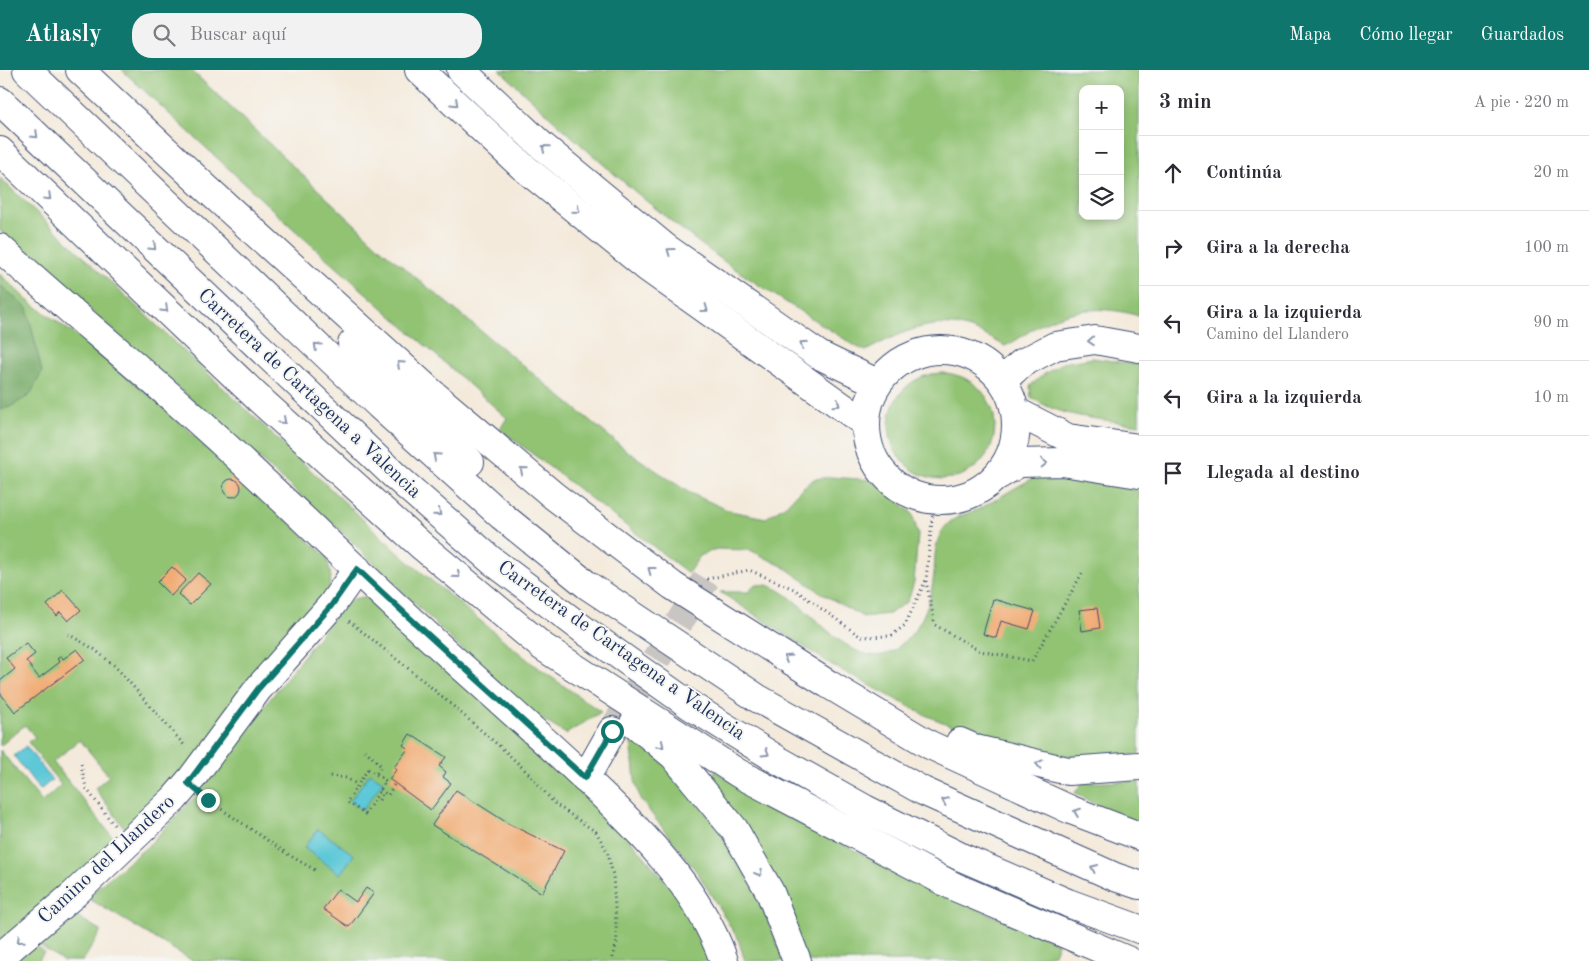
<!DOCTYPE html>
<html lang="es">
<head>
<meta charset="utf-8">
<style>
  :root { --surface:#fff; --page:#f2f2f3; --text:#2b2b33; --muted:#7c7c81; --line:#e1e1e2; --accent:#0f766e }
  body { margin:0; font-family:"Old Standard TT",serif; background:var(--page); color:var(--text) }
  .controls { position:absolute; right:15px; top:15px; display:grid; overflow:hidden; border-radius:10px; box-shadow:0 2px 8px #0003 }
  .controls button { width:45px; height:45px; display:grid; place-items:center; padding:0; border:0; border-bottom:1px solid var(--line); background:var(--surface); color:var(--text); font:25px sans-serif }
  .stop { position:absolute; width:15px; height:15px; margin:-11px; border:4px solid #0f766e; border-radius:50%; background:#fff }
  .stop.end { background:#0f766e; border-color:#fff; box-shadow:0 1px 5px #0008 }
  .list { margin:0; padding:0; list-style:none }
  h2 { display:flex; justify-content:space-between; align-items:center; height:65px; margin:0; padding:0 20px; font-size:21px }
  h2 small { font-size:16px; font-weight:400; color:var(--muted) }
  .list li { display:grid; grid-template-columns:32px 1fr auto; gap:15px; align-items:center; box-sizing:border-box; height:75px; padding:0 20px; border-top:1px solid var(--line) }
  .list b { display:block; font-size:19px; white-space:nowrap }
  .list p { margin:0; font-size:16px; white-space:nowrap; color:var(--muted) }
  .list em { font-size:16px; font-style:normal; color:var(--muted) }
  .icon { flex:none; width:28px; height:28px; fill:none; stroke:currentColor; stroke-width:2; stroke-linecap:round; stroke-linejoin:round }
  .map { position:relative; flex:none; width:1139px; height:891px; overflow:hidden }
  header { display:flex; align-items:center; gap:30px; box-sizing:border-box; height:70px; padding:0 25px; background:var(--accent); color:#fff }
  header strong { font-size:24px }
  nav { display:flex; gap:28px; margin-inline-start:auto; font-size:18px }
  .search { width:350px; height:45px; background:var(--page); display:flex; align-items:center; gap:12px; box-sizing:border-box; padding:0 18px; border-radius:20px; color:var(--muted); font-size:19px }
  main { display:flex }
  aside { flex:1; background:var(--surface) }
  .map>svg:first-child { display:block }
  .green { fill:#91c373; stroke:#567968; fill-rule:evenodd }
  .forest { fill:#74a965; stroke:#486c62 }
  .water { fill:#5dc8d7; stroke:#3c7c9a }
  .building { fill:#f1ac74 }
  .lines { fill:none; stroke-linecap:round; stroke-linejoin:round }
  .minor-tunnel { stroke:#c9c5c2; stroke-width:28; stroke-dasharray:28 14; stroke-linecap:butt }
  .minor-casing { stroke:#3c4b71; stroke-width:30 }
  .highway-casing { stroke:#3c4b71; stroke-width:30 }
  .path { stroke:#3c4b71; stroke-width:3; stroke-dasharray:1 4; stroke-linecap:butt }
  .minor { stroke:#fff; stroke-width:28 }
  .highway { stroke:#fff; stroke-width:28 }
  .oneway { stroke:#8d97ae }
  .route { stroke:#0f766e; stroke-width:6 }
  .labels { text-anchor:middle; dominant-baseline:central; stroke-width:4; stroke-linejoin:round; paint-order:stroke }
  .street-label { font-size:20px; fill:#1b2f5e; stroke:#f6f6f2 }
</style>
</head>
<body>
<header>
<strong>Atlasly</strong>
<div class="search"><svg class="icon" aria-label="search" viewBox="0 0 24 24"><circle cx="10" cy="10" r="6"/><path d="M15 15l6 6"/></svg>Buscar aquí</div>
<nav><a>Mapa</a><a>Cómo llegar</a><a>Guardados</a></nav>
</header>
<main>
<div class="map">
<svg width="1139" height="891" viewBox="0 0 1139 891">
  <rect width="100%" height="100%" fill="#f6f6f2"/>
  <filter id="ink" filterUnits="userSpaceOnUse"><feTurbulence type="fractalNoise" baseFrequency=".02" numOctaves="2"/><feDisplacementMap in="SourceGraphic" scale="10" xChannelSelector="R" yChannelSelector="G"/><feConvolveMatrix kernelMatrix="1 2 1 2 8 2 1 2 1" color-interpolation-filters="sRGB"/></filter>
  <filter id="wash" filterUnits="userSpaceOnUse"><feTurbulence type="fractalNoise" baseFrequency=".0096" numOctaves="4" result="noise"/><feDisplacementMap in="SourceGraphic" scale="20" xChannelSelector="R" yChannelSelector="G"/><feGaussianBlur stdDeviation="1.12" result="paint"/><feColorMatrix in="noise" values="0 0 0 0 0 0 0 0 0 0 0 0 0 0 0 0 0 1.4 0 .05"/><feComposite in="paint" operator="in"/></filter>
  <g filter="url(#wash)">
    <rect width="100%" height="100%" fill="#f4eadb"/>
    <g class="green">
      <polygon points="122,0 191,0 380,178 627,381 688,422 730,441 766,448 786,435 802,418 814,409 831,407 873,410 912,443 918,464 914,512 908,531 889,544 863,547 823,524 784,497 750,480 716,479 700,486 688,503 500,359 507,348 298,163"/>
      <path d="M500 0H1139V246C1102 235 1072 238 1038 256 1027 262 1017 271 1005 276 992 269 978 260 963 257 929 248 895 265 866 281L857 277C815 250 771 224 729 195 647 136 573 69 500 0ZM1083 19H1120V146H1083Z"/>
      <polygon points="0,108 403,487 534,595 601,642 566,664 530,642 454,572 341,461 0,161"/>
      <polygon points="0,204 27,230 81,269 167,340 327,487 331,507 328,524 190,700 128,760 122,755 95,718 109,706 80,670 53,692 115,770 0,874 0,680 42,732 61,715 28,672 35,667 25,655 0,676"/>
      <path d="M1093 288 1139 295V355C1104 349 1060 348 1031 327L1030 316 1043 305 1062 293Z"/>
      <circle cx="942" cy="356" r="53"/>
      <path d="M1037 406H1051L1139 421V684L1124 686H1067L1013 678 977 666 925 645 832 595 720 522H750L752 517C790 497 843 609 893 581 897 579 901 574 905 571 924 553 931 530 934 504 935 490 934 476 941 463 950 446 966 445 981 438 1000 427 1018 416 1037 406Z"/>
      <polygon points="368,526 383,536 628,767 677,825 713,891 193,891 86,827 148,776 195,726 343,535 353,529"/>
      <polygon points="630,664 671,700 716,755 757,824 784,891 745,891 738,869 697,802 640,729 635,710"/>
      <polygon points="715,701 797,752 963,833 1058,873 1054,884 1019,891 804,891 710,710"/>
      <polygon points="1139,711 1139,755 1123,750 1075,723 1082,713"/>
      <polygon points="69,841 101,861 83,891 63,891 33,871"/>
      <polygon points="31,873 44,882 38,891 17,891 14,887"/>
    </g>
    <polygon class="forest" points="0,215 27,238 42,302 30,325 10,337 0,340"/>
    <g class="water">
      <polygon points="26,676 52,710 40,720 14,686"/>
      <polygon points="370,703 383,711 363,740 350,731"/>
      <polygon points="318,759 354,785 340,804 304,778"/>
    </g>
    <g id="blocks">
      <g class="building">
        <circle cx="232" cy="418" r="9"/>
        <polygon points="172,497 186,510 171,526 157,512"/>
        <polygon points="198,503 211,514 190,535 178,524"/>
        <polygon points="63,520 81,540 68,551 60,542 57,546 47,535"/>
        <polygon points="993,529 1035,541 1029,559 1001,551 996,568 983,564"/>
        <polygon points="1097,538 1100,558 1082,561 1079,540"/>
        <polygon points="26,573 35,584 26,591 39,608 60,592 57,589 61,586 63,589 77,579 85,589 15,642 0,623 0,611 15,599 6,588"/>
        <polygon points="410,664 446,687 439,696 446,702 443,707 451,713 431,740 389,709 397,699 394,697 408,679 403,675"/>
        <polygon points="456,720 509,754 564,781 542,823 432,755"/>
        <polygon points="366,818 374,823 349,857 323,839 338,819 356,832"/>
      </g>
    </g>
  </g>
  <g filter="url(#ink)">
    <use href="#blocks" fill-opacity="0" stroke="#3c4b71" stroke-width="1"/>
    <g class="lines">
      <polyline class="minor-tunnel" points="612,661 706,509"/>
      <g class="minor-casing">
        <g id="minor">
          <polyline points="419,0 522,96 648,198 865,353"/>
          <polyline points="461,0 541,75 666,178 819,285 877,313"/>
          <path d="M0 178C58 231 119 281 178 333 259 404 335 481 415 554 466 601 519 647 571 695 630 751 697 812 724 891"/>
          <circle cx="941" cy="355" r="75"/>
          <polyline points="1003,310 1022,293 1055,276 1095,270 1139,278"/>
          <polyline points="1017,342 1068,368 1139,378"/>
          <polyline points="999,405 1019,393 1062,392 1139,404"/>
          <polyline points="585,709 612,661"/>
          <polyline points="0,887 72,826 174,729 192,708 258,619 331,536 357,499"/>
        </g>
      </g>
      <g class="highway-casing">
        <g id="highway">
          <polyline points="27,0 379,335 502,446 587,515 757,628 923,721 1115,807 1139,815"/>
          <polyline points="80,0 206,118 433,324 554,426 673,516 828,614 930,675 1071,740 1139,766"/>
          <polyline points="0,31 394,405 491,490 588,563 691,636 778,690 865,739 961,787 1068,833 1139,859"/>
          <polyline points="0,81 258,328 423,477 543,577 738,703 955,817 1129,891"/>
          <polyline points="352,274 470,392"/>
          <polyline points="634,653 674,686 734,759 770,822 797,891"/>
          <polyline points="960,672 976,679 1068,701 1139,696"/>
        </g>
      </g>
      <g class="path">
        <polyline points="707,509 749,500 794,519 861,567 891,566 905,555 926,510 934,430"/>
        <polyline points="926,511 935,555 980,581 1032,591 1084,500"/>
        <polyline points="349,551 425,612 504,680 529,704 555,734 596,762 607,781 613,805 617,872 612,891"/>
        <polyline points="68,564 94,579 116,597 186,677"/>
        <polyline points="365,680 381,696 376,704"/>
        <polyline points="81,694 86,718 114,755"/>
        <polygon points="368,699 386,711 365,744 347,732"/>
        <polyline points="330,706 346,708 358,715"/>
        <polyline points="380,720 388,725 395,713"/>
        <polyline points="205,728 289,785 315,800"/>
        <polyline points="379,730 383,722"/>
      </g>
      <use href="#minor" class="minor"/>
      <use href="#highway" class="highway"/>
    </g>
    <defs><path id="oneway-chevron" d="M-2-3.5L2.5 0L-2 3.5" fill="none" stroke-width="1.6" stroke-linecap="round" stroke-linejoin="round" transform="scale(1.25)"/></defs>
    <g class="oneway">
      <use href="#oneway-chevron" transform="translate(455 33) rotate(43)"/>
      <use href="#oneway-chevron" transform="translate(35 65) rotate(44)"/>
      <use href="#oneway-chevron" transform="translate(545 78) rotate(-139)"/>
      <use href="#oneway-chevron" transform="translate(48 127) rotate(44)"/>
      <use href="#oneway-chevron" transform="translate(577 140) rotate(39)"/>
      <use href="#oneway-chevron" transform="translate(153 177) rotate(44)"/>
      <use href="#oneway-chevron" transform="translate(670 181) rotate(-144)"/>
      <use href="#oneway-chevron" transform="translate(165 239) rotate(44)"/>
      <use href="#oneway-chevron" transform="translate(705 239) rotate(36)"/>
      <use href="#oneway-chevron" transform="translate(1091 271) rotate(176)"/>
      <use href="#oneway-chevron" transform="translate(803 274) rotate(-145)"/>
      <use href="#oneway-chevron" transform="translate(317 276) rotate(-137)"/>
      <use href="#oneway-chevron" transform="translate(400 294) rotate(-138)"/>
      <use href="#oneway-chevron" transform="translate(837 334) rotate(35)"/>
      <use href="#oneway-chevron" transform="translate(283 351) rotate(42)"/>
      <use href="#oneway-chevron" transform="translate(436 386) rotate(-138)"/>
      <use href="#oneway-chevron" transform="translate(1044 393) rotate(-1)"/>
      <use href="#oneway-chevron" transform="translate(523 400) rotate(-140)"/>
      <use href="#oneway-chevron" transform="translate(438 443) rotate(41)"/>
      <use href="#oneway-chevron" transform="translate(651 500) rotate(-143)"/>
      <use href="#oneway-chevron" transform="translate(457 505) rotate(40)"/>
      <use href="#oneway-chevron" transform="translate(787 588) rotate(-148)"/>
      <use href="#oneway-chevron" transform="translate(661 675) rotate(40)"/>
      <use href="#oneway-chevron" transform="translate(766 683) rotate(32)"/>
      <use href="#oneway-chevron" transform="translate(1039 694) rotate(-167)"/>
      <use href="#oneway-chevron" transform="translate(945 731) rotate(-156)"/>
      <use href="#oneway-chevron" transform="translate(1077 742) rotate(-159)"/>
      <use href="#oneway-chevron" transform="translate(1094 798) rotate(-156)"/>
      <use href="#oneway-chevron" transform="translate(759 803) rotate(61)"/>
      <use href="#oneway-chevron" transform="translate(20 870) rotate(140)"/>
    </g>
  </g>
  <g class="lines" filter="url(#ink)">
    <path class="route" d="M208 730 188 713 258 619 331 536 357 499C432 570 510 638 585 708L612 661"/>
  </g>
  <g class="labels">
    <g class="street-label">
      <text transform="translate(309 324) rotate(43)">Carretera de Cartagena a Valencia</text>
      <text transform="translate(621 581) rotate(35)">Carretera de Cartagena a Valencia</text>
      <text transform="translate(107 790) rotate(-43)">Camino del Llandero</text>
    </g>
  </g>
</svg>
<div class="controls">
<button>+</button>
<button>−</button>
<button><svg class="icon" aria-label="layers" viewBox="0 0 24 24"><path d="M12 4l9 5-9 5-9-5zM3 14l9 5 9-5"/></svg></button>
</div>
<div class="stop" style="left:612px;top:661px"></div>
<div class="stop end" style="left:208px;top:730px"></div>
</div>
<aside>
<h2>3 min<small>A pie · 220 m</small></h2>
<ul class="list">
<li><svg class="icon" aria-label="ahead" viewBox="0 0 24 24"><path d="M12 20V5M6 11l6-6 6 6"/></svg><div><b>Continúa</b></div><em>20 m</em></li>
<li><svg class="icon" aria-label="right" viewBox="0 0 24 24"><path d="M7 20v-9h11M14 6l5 5-5 5"/></svg><div><b>Gira a la derecha</b></div><em>100 m</em></li>
<li><svg class="icon" aria-label="left" viewBox="0 0 24 24"><path d="M17 20v-9H6M10 6l-5 5 5 5"/></svg><div><b>Gira a la izquierda</b><p>Camino del Llandero</p></div><em>90 m</em></li>
<li><svg class="icon" aria-label="left" viewBox="0 0 24 24"><path d="M17 20v-9H6M10 6l-5 5 5 5"/></svg><div><b>Gira a la izquierda</b></div><em>10 m</em></li>
<li><svg class="icon" aria-label="arrive" viewBox="0 0 24 24"><path d="M6 21V4h12l-3 4 3 4H6"/></svg><div><b>Llegada al destino</b></div></li>
</ul>
</aside>
</main>
</body>
</html>
